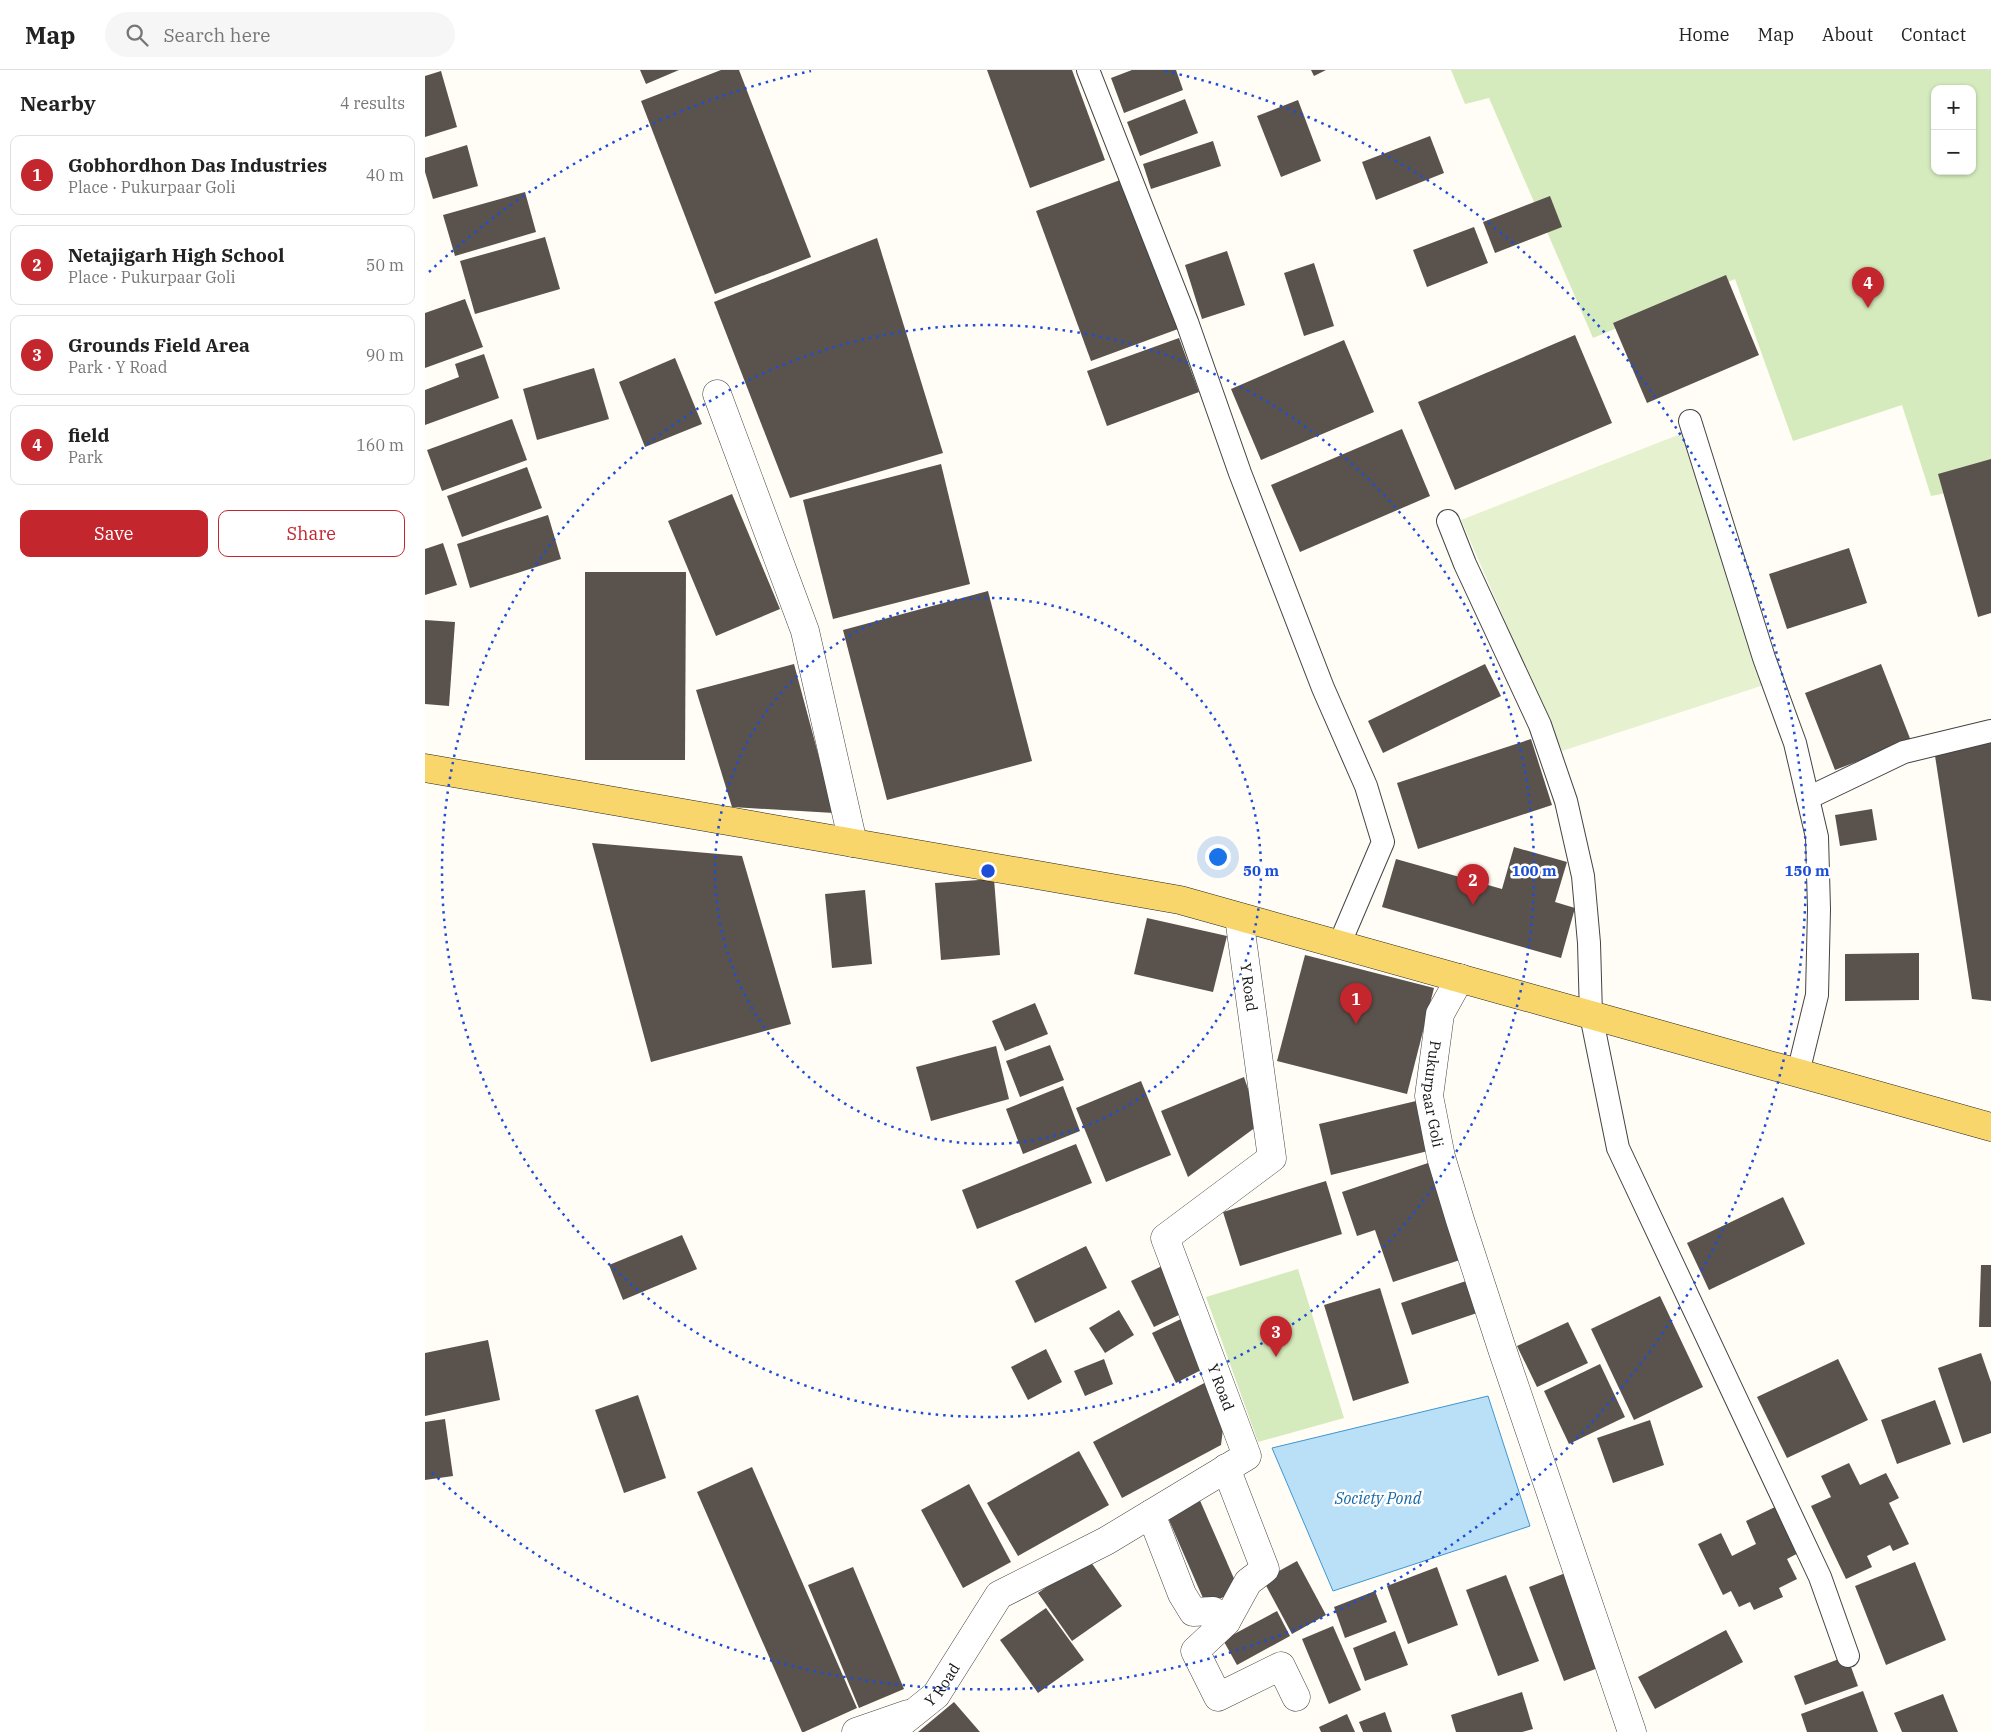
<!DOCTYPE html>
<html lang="en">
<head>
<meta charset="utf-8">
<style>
  :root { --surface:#fff; --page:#f6f6f6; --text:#222; --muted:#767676; --line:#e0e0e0; --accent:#c4262e }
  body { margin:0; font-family:"IBM Plex Serif",serif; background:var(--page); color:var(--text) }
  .controls { position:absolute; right:15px; top:15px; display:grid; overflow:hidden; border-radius:10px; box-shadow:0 1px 4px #0004 }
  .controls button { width:45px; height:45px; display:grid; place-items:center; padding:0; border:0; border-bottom:1px solid var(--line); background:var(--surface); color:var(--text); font:25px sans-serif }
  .you { position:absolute; left:792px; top:786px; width:18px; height:18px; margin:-12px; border:4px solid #fff; border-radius:50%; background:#1a73e8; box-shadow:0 0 0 8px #1a73e833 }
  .badge { display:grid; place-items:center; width:32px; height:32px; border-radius:50%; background:var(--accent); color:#fff; font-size:16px; font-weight:700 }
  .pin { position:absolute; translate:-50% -41px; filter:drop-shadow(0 1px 2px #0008) }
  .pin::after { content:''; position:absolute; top:26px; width:18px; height:15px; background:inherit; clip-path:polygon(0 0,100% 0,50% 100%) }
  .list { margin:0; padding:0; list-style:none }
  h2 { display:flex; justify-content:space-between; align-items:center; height:65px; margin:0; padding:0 20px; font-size:21px }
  h2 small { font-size:16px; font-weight:400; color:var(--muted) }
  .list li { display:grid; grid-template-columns:32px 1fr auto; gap:15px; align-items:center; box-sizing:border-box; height:80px; margin:0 10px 10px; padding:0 10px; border:1px solid var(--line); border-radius:10px }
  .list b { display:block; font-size:19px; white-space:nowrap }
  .list p { margin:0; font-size:16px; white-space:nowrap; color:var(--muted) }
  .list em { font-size:16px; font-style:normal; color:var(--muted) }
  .actions { display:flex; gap:10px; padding:15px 20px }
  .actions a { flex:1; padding:11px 0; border:1px solid var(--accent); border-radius:10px; text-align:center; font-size:18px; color:var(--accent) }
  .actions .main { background:var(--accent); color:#fff }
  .icon { flex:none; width:28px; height:28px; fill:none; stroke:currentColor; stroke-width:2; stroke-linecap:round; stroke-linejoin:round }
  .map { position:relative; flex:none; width:1566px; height:1662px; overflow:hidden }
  header { display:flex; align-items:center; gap:30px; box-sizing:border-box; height:70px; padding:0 25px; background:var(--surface); border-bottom:1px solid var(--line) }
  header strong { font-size:24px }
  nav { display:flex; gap:28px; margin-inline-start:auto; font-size:18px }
  .search { width:350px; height:45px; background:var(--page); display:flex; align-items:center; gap:12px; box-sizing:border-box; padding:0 18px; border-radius:28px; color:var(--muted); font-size:19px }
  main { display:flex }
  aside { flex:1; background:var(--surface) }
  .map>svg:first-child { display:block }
  .green { fill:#d5ebbd; fill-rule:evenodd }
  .pitch { fill:#e6f2cf }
  .water { fill:#b9e0f7; stroke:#3f96cf }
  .building { fill:#5a524d }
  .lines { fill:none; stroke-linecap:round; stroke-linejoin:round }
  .lane-casing { stroke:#444; stroke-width:24 }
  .street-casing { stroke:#444; stroke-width:29 }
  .primary-casing { stroke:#222; stroke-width:29 }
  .lane { stroke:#fff; stroke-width:22 }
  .street { stroke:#fff; stroke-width:28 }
  .primary { stroke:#f9d66b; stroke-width:28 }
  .ring { fill:none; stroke:#1d4ed8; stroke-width:2.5; stroke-dasharray:2.5 5 }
  .labels { text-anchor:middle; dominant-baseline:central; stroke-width:5; stroke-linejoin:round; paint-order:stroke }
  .street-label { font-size:15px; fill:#111; stroke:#fff }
  .water-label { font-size:16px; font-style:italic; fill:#1768a6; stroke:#fff }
  .centre { fill:#1d4ed8; stroke:#fff; stroke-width:2.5 }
  .ring-label { font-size:15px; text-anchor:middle; font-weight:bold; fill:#1d4ed8; stroke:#fff; stroke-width:5; stroke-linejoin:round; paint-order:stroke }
</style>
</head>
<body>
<header>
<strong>Map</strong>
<div class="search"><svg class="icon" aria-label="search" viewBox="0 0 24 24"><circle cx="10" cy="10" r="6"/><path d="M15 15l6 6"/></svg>Search here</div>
<nav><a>Home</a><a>Map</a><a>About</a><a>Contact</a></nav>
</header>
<main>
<aside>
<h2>Nearby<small>4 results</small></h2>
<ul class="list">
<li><span class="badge">1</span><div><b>Gobhordhon Das Industries</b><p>Place · Pukurpaar Goli</p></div><em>40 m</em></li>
<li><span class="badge">2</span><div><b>Netajigarh High School</b><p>Place · Pukurpaar Goli</p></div><em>50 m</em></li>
<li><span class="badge">3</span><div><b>Grounds Field Area</b><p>Park · Y Road</p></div><em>90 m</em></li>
<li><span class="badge">4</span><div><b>field</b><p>Park</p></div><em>160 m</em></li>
</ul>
<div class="actions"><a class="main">Save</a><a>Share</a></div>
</aside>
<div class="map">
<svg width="1566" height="1662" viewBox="0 0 1566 1662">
  <rect width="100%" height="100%" fill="#fffdf5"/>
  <g class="green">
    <path d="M1026 0H1566V414L1506 426 1477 335 1368 371 1310 209 1168 268 1064 28 1040 34ZM1510 19H1547V101H1510Z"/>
    <polygon points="873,1199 919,1348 833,1372 781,1227"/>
  </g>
  <polygon class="pitch" points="1258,363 1339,615 1137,681 1036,450"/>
  <polygon class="water" points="1063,1326 1105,1456 908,1521 847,1378"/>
  <g class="building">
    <polygon points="215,0 254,0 221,14"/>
    <polygon points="296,0 314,0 386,187 290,224 216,31"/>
    <polygon points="562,0 647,0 680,90 605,118"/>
    <polygon points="707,0 751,0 758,20 699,43 686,8"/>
    <polygon points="886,0 901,0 889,6"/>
    <polygon points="16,1 32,57 0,67 0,6"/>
    <polygon points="760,29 773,63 715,86 702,52"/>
    <polygon points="873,30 896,91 856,107 832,46"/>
    <polygon points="1005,66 1019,103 951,130 937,92"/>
    <polygon points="788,71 796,96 726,119 718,94"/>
    <polygon points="42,75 53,116 8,129 0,102 0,88"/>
    <polygon points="698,109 753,259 666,291 611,141"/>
    <polygon points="100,122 111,162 30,186 18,145"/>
    <polygon points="1125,126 1137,157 1070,183 1058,152"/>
    <polygon points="1049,157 1063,193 1002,217 988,180"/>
    <polygon points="120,167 135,219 50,244 35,191"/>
    <polygon points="452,168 518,383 365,428 289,232"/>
    <polygon points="802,181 820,235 777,249 760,195"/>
    <polygon points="889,193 909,256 879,266 859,203"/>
    <polygon points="1301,205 1334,285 1222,333 1188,253"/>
    <polygon points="40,229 58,277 0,298 0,243"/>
    <polygon points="1150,265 1187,353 1030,420 993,332"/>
    <polygon points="754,268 774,322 682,356 662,301"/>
    <polygon points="919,270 949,342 836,390 806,319"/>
    <polygon points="59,284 74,328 0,355 0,320 34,307 30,294"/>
    <polygon points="250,288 277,354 220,377 194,312"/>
    <polygon points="169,298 184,349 112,370 98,319"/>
    <polygon points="87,349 102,390 17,421 2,380"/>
    <polygon points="977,359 1005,426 875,482 846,415"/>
    <polygon points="1566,389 1566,543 1553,547 1513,404"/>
    <polygon points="516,394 545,514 408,549 378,430"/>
    <polygon points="102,397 117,438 37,467 22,426"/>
    <polygon points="307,424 355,539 291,566 243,451"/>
    <polygon points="123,445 136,489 45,518 32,474"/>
    <polygon points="18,473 32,515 0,525 0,479"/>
    <polygon points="1424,478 1442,533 1362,559 1344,504"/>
    <polygon points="160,502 261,502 260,690 160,690"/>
    <polygon points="563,521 607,691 462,730 418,560"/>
    <polygon points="0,550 30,552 24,636 0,634"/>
    <polygon points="369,594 409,743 307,737 271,620"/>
    <polygon points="1060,594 1076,626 958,683 943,651"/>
    <polygon points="1456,594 1486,671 1410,700 1380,623"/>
    <polygon points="1106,669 1127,735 993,779 972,713"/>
    <polygon points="1566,671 1566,931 1547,929 1509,679"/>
    <polygon points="1447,739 1452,770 1415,776 1410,745"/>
    <polygon points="167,773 317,786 366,954 226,992"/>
    <polygon points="1089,777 1142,792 1130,832 1150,838 1136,888 957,837 971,789 1077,819"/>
    <polygon points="569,809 575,885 516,890 510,813"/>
    <polygon points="440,820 447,894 407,898 400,824"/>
    <polygon points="722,848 802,866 788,922 709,904"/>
    <polygon points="1494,883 1494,930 1420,931 1420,884"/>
    <polygon points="880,885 1009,918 982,1024 852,991"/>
    <polygon points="610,933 623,964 580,981 567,951"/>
    <polygon points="625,975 639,1010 595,1027 581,991"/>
    <polygon points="571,976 584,1029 506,1051 491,997"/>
    <polygon points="819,1007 835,1054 763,1107 736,1041"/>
    <polygon points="716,1011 746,1085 681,1112 651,1038"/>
    <polygon points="638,1016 655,1061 598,1084 581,1039"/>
    <polygon points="991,1031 1003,1081 906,1105 894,1054"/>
    <polygon points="651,1074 667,1113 552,1159 537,1120"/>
    <polygon points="1003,1093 1035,1190 968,1212 950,1160 932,1166 917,1122"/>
    <polygon points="901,1111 917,1164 815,1196 798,1142"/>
    <polygon points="1358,1127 1380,1174 1284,1220 1262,1173"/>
    <polygon points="257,1165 272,1199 198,1230 184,1195"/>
    <polygon points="661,1176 682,1218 610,1253 590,1211"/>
    <polygon points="1556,1195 1566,1195 1566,1257 1554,1257"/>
    <polygon points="737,1196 760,1242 729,1257 706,1211"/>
    <polygon points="1044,1210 1055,1242 987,1265 976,1233"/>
    <polygon points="955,1218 984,1313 928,1331 899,1235"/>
    <polygon points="1235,1226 1278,1317 1209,1350 1166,1259"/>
    <polygon points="694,1240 709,1265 680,1283 664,1258"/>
    <polygon points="758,1248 782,1297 751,1313 727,1263"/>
    <polygon points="1143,1252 1163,1293 1112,1317 1092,1276"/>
    <polygon points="63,1270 75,1330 0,1346 0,1283"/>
    <polygon points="621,1279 637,1312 603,1330 586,1297"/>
    <polygon points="1556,1283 1566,1312 1566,1363 1538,1373 1513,1298"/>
    <polygon points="679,1289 688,1314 660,1326 649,1301"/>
    <polygon points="1413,1289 1443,1350 1362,1388 1332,1327"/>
    <polygon points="1175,1294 1200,1347 1144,1374 1119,1321"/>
    <polygon points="783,1311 800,1343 796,1375 697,1428 668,1372"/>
    <polygon points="213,1325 241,1408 199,1423 170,1340"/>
    <polygon points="1510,1330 1526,1374 1472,1394 1456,1350"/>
    <polygon points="20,1349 28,1406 0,1410 0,1352"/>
    <polygon points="1225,1350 1239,1395 1188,1413 1172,1368"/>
    <polygon points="654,1381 684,1435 593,1486 562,1433"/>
    <polygon points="1424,1393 1435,1415 1461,1403 1474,1428 1464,1433 1484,1474 1468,1481 1465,1475 1442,1486 1447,1497 1421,1509 1386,1436 1406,1427 1396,1406"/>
    <polygon points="327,1397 432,1638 379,1662 377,1662 272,1422"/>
    <polygon points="544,1414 586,1492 538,1518 496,1440"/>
    <polygon points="773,1426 814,1520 781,1535 740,1441"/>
    <polygon points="1350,1437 1377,1481 1362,1489 1372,1509 1354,1518 1358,1527 1329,1540 1325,1532 1314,1537 1306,1521 1298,1525 1273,1474 1296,1463 1307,1486 1331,1474 1321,1451"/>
    <polygon points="663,1488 697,1536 647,1571 613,1523"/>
    <polygon points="872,1491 901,1545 867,1564 838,1510"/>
    <polygon points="1490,1492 1521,1570 1461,1595 1430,1516"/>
    <polygon points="428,1497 479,1619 434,1638 383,1515"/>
    <polygon points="1012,1497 1033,1555 983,1574 962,1516"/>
    <polygon points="1151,1499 1186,1593 1139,1611 1104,1517"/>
    <polygon points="1081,1505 1114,1591 1073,1606 1041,1520"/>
    <polygon points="950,1521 962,1552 920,1568 909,1537"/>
    <polygon points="621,1538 659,1590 613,1623 575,1570"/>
    <polygon points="852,1541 865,1566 812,1595 798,1570"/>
    <polygon points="908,1556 936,1620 904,1634 877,1569"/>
    <polygon points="1301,1560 1318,1592 1230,1639 1213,1607"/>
    <polygon points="970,1561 983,1595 940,1611 928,1578"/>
    <polygon points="1422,1586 1433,1616 1380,1635 1369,1606"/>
    <polygon points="1438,1621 1453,1662 1382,1662 1376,1644"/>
    <polygon points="1097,1622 1108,1659 1097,1662 1031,1662 1026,1645"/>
    <polygon points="1518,1624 1533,1662 1477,1662 1469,1643"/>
    <polygon points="529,1632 555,1662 493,1662"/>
    <polygon points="960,1642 967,1662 938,1662 934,1652"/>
    <polygon points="922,1644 930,1662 896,1662 894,1657"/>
  </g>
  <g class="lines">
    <g class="lane-casing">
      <g id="lane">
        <polyline points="663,0 762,252 815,403 898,618 941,716 958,772 914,875"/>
        <polyline points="1265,351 1339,588 1370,673 1392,767 1394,839 1392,925 1373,1003"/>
        <polyline points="1023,451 1040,494 1115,655 1141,731 1158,806 1164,873 1166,945 1193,1078 1395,1507 1423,1586"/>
        <polyline points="1383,728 1479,682 1566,661"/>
      </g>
    </g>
    <g class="street-casing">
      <g id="street">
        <polyline points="292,324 380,561 428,773"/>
        <path id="s1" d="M1035 908 1015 944 1004 1026 1016 1087 1035 1150 1078 1282 1207 1662"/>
        <polyline points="801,1398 840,1499 823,1512 801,1552 770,1581 793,1627 856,1596 871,1627"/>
        <polyline points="726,1444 757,1524 768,1542 788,1541 801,1552"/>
        <polyline points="431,1662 483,1644"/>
        <path id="s2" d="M465 1662 511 1625 574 1525 681 1471 822 1386 740 1168 847 1088 814 847"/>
      </g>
    </g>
    <g class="primary-casing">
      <polyline id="primary" points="0,698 755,830 1566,1057"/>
    </g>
    <use href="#lane" class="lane"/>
    <use href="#street" class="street"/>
    <use href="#primary" class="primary"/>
  </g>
  <g class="ring">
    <circle cx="563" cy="801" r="273"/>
    <circle cx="563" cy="801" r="546"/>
    <path d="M4 202A819 819 0 0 1 386 1M740 1A819 819 0 1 1 4 1400"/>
  </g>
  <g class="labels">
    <g class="street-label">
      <text transform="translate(824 917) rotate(82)">Y Road</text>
      <text stroke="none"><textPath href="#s1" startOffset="122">Pukurpaar Goli</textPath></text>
      <text transform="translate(796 1317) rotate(69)">Y Road</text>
      <text stroke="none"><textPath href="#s2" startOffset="71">Y Road</textPath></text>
    </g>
    <g class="water-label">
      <text x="953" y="1428">Society Pond</text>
    </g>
  </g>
  <circle cx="563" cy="801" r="8" class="centre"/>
  <g class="ring-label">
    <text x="836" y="806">50 m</text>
    <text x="1109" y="806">100 m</text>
    <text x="1382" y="806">150 m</text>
  </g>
</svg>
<div class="controls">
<button>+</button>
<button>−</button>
</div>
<div class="you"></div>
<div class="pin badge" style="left:931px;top:954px">1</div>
<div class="pin badge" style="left:1048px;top:835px">2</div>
<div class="pin badge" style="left:851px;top:1287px">3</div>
<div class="pin badge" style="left:1443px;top:238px">4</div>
</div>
</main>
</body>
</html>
